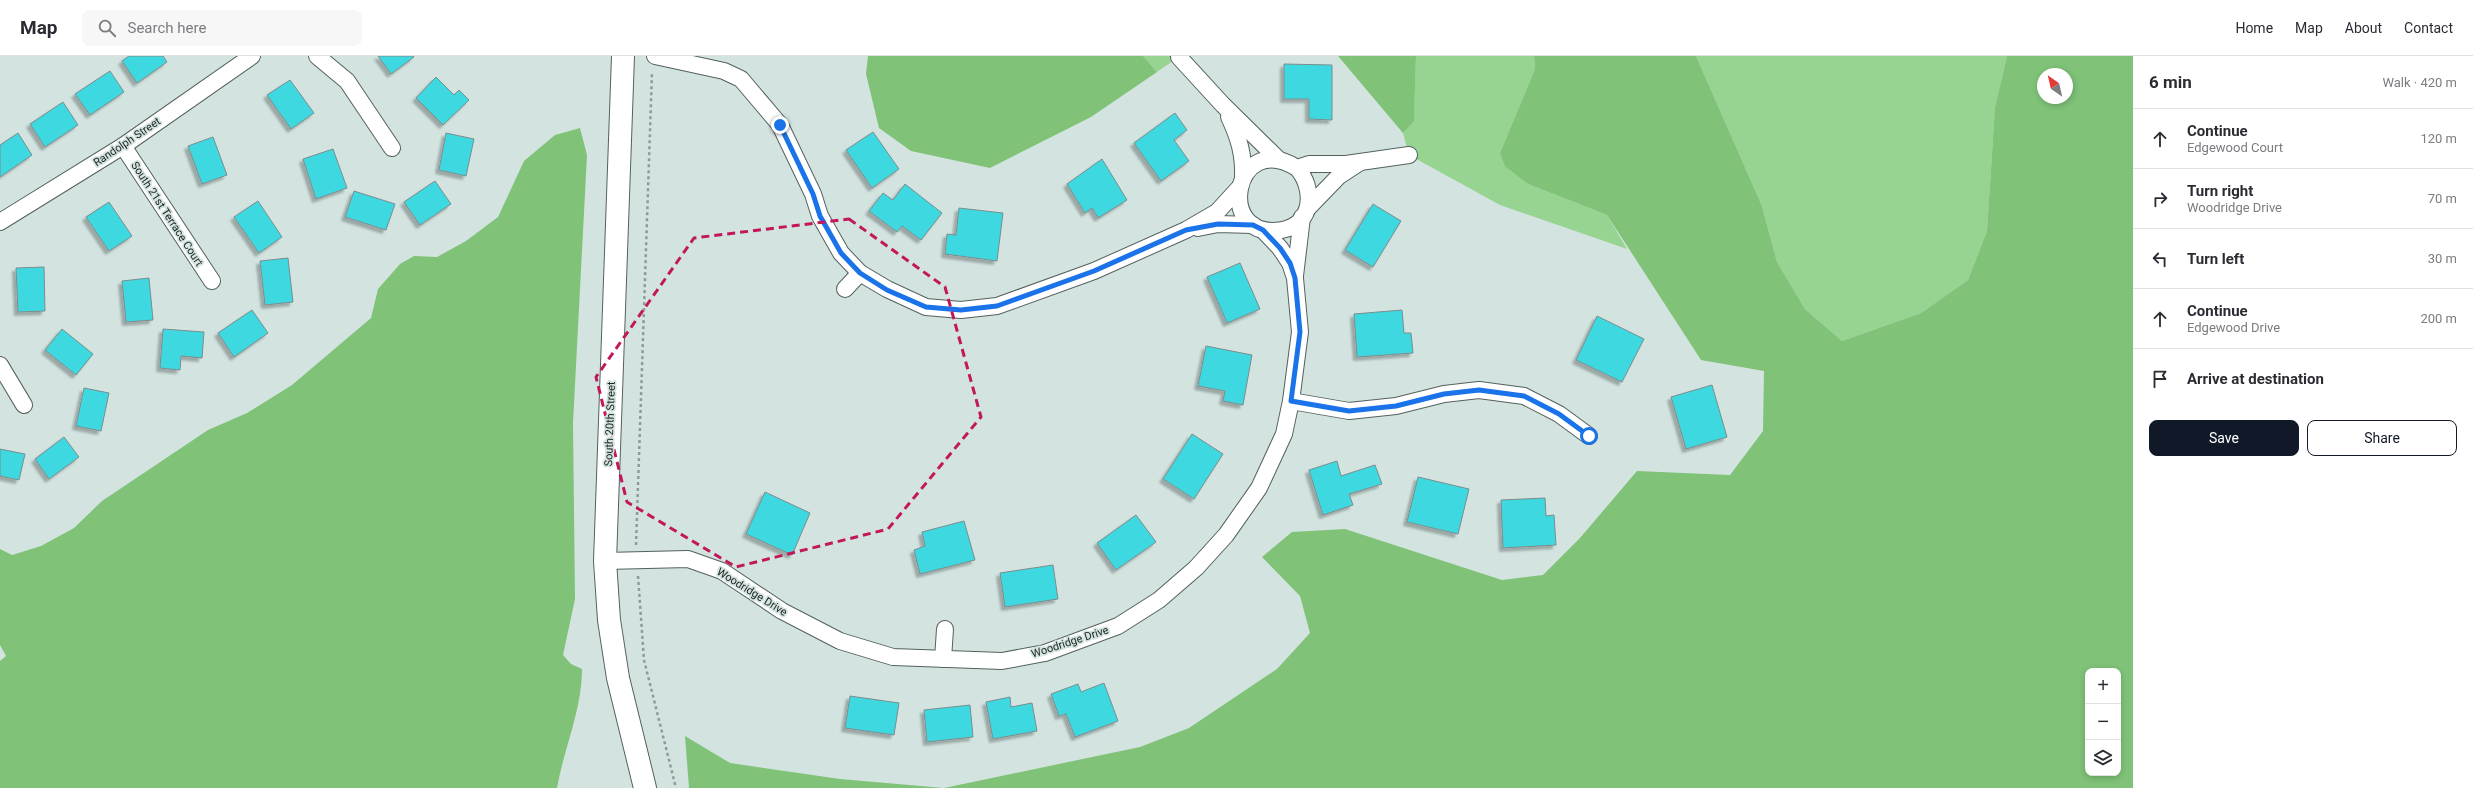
<!DOCTYPE html>
<html lang="en">
<head>
<meta charset="utf-8">
<style>
  :root { --surface:#fff; --page:#f7f7f7; --text:#2b2b33; --muted:#7c7c81; --line:#e1e1e2; --accent:#111827 }
  body { margin:0; font-family:Roboto,sans-serif; background:var(--page); color:var(--text) }
  .controls { position:absolute; right:12px; bottom:12px; display:grid; overflow:hidden; border-radius:8px; box-shadow:0 2px 6px #0003 }
  .controls button { width:36px; height:36px; display:grid; place-items:center; padding:0; border:0; border-bottom:1px solid var(--line); background:var(--surface); color:var(--text); font:20px sans-serif }
  .compass { position:absolute; left:2037px; top:12px; width:36px; height:36px; border-radius:50%; background:var(--surface); box-shadow:0 2px 6px #0003; rotate:326deg }
  .stop { position:absolute; width:12px; height:12px; margin:-9px; border:3px solid #1a73e8; border-radius:50%; background:#fff }
  .stop.end { background:#1a73e8; border-color:#fff; box-shadow:0 1px 4px #0008 }
  .list { margin:0; padding:0; list-style:none }
  h2 { display:flex; justify-content:space-between; align-items:center; height:52px; margin:0; padding:0 16px; font-size:17px }
  h2 small { font-size:13px; font-weight:400; color:var(--muted) }
  .list li { display:grid; grid-template-columns:26px 1fr auto; gap:12px; align-items:center; box-sizing:border-box; height:60px; padding:0 16px; border-top:1px solid var(--line) }
  .list b { display:block; font-size:15px; white-space:nowrap }
  .list p { margin:0; font-size:13px; white-space:nowrap; color:var(--muted) }
  .list em { font-size:13px; font-style:normal; color:var(--muted) }
  .actions { display:flex; gap:8px; padding:12px 16px }
  .actions a { flex:1; padding:9px 0; border:1px solid var(--accent); border-radius:8px; text-align:center; font-size:14px; color:var(--accent) }
  .actions .main { background:var(--accent); color:#fff }
  .icon { flex:none; width:22px; height:22px; fill:none; stroke:currentColor; stroke-width:2; stroke-linecap:round; stroke-linejoin:round }
  .map { position:relative; flex:none; width:2133px; height:732px; overflow:hidden }
  header { display:flex; align-items:center; gap:24px; box-sizing:border-box; height:56px; padding:0 20px; background:var(--surface); border-bottom:1px solid var(--line) }
  header strong { font-size:19px }
  nav { display:flex; gap:22px; margin-inline-start:auto; font-size:14px }
  .search { width:280px; height:36px; background:var(--page); display:flex; align-items:center; gap:10px; box-sizing:border-box; padding:0 14px; border-radius:8px; color:var(--muted); font-size:15px }
  main { display:flex }
  aside { flex:1; background:var(--surface) }
  .map>svg:first-child { display:block }
  .green { fill:#97d391 }
  .forest { fill:#7fc278; fill-rule:evenodd }
  .building { fill:#3ed8e0; stroke:#7c8c8c; filter:url(#shadow) }
  .lines { fill:none; stroke-linecap:round; stroke-linejoin:round }
  .street-casing { stroke:#53615e; stroke-width:18 }
  .secondary-casing { stroke:#53615e; stroke-width:24 }
  .path { stroke:#8e9b98; stroke-width:2.5; stroke-dasharray:3 3; stroke-linecap:butt }
  .street { stroke:#fff; stroke-width:16 }
  .secondary { stroke:#fff; stroke-width:22 }
  .route { stroke:#1a73e8; stroke-width:5 }
  .marked { fill:none; stroke:#c2185b; stroke-width:3; stroke-dasharray:8 5; stroke-linejoin:round }
  .labels { text-anchor:middle; dominant-baseline:central; stroke-width:3.5; stroke-linejoin:round; paint-order:stroke }
  .street-label { font-size:11px; fill:#202625; stroke:#d3e4e0 }
</style>
</head>
<body>
<header>
<strong>Map</strong>
<div class="search"><svg class="icon" aria-label="search" viewBox="0 0 24 24"><circle cx="10" cy="10" r="6"/><path d="M15 15l6 6"/></svg>Search here</div>
<nav><a>Home</a><a>Map</a><a>About</a><a>Contact</a></nav>
</header>
<main>
<div class="map">
<svg width="2133" height="732" viewBox="0 0 2133 732">
  <defs>
    <filter id="shadow"><feDropShadow dx="-3.5" dy="3.5" stdDeviation="1" flood-color="#0004"/></filter>
  </defs>
  <rect width="100%" height="100%" fill="#d3e4e0"/>
  <g class="green">
    <polygon points="1143,0 1180,0 1157,16"/>
    <polygon points="1416,0 1534,0 1535,13 1500,97 1528,128 1607,159 1627,193 1500,149 1409,99 1403,77 1414,64"/>
    <polygon points="1696,0 2007,0 1995,51 1987,175 1968,224 1921,257 1842,285 1805,253 1777,206 1762,150"/>
  </g>
  <g class="forest">
    <polygon points="868,0 1143,0 1157,16 1091,61 990,112 911,95 879,72 866,18"/>
    <polygon points="1338,0 1416,0 1414,65 1403,77"/>
    <path d="M1534 0H1696L1762 150 1777 206 1805 253 1842 285 1921 257 1968 224 1987 175 1995 51 2007 0H2133V732H689L685 680 730 707 840 723 944 732 1140 691 1189 672 1277 613 1310 577 1300 540 1262 501 1292 476 1345 473 1502 524 1543 519 1580 482 1637 415 1730 419 1763 375 1764 315 1701 304 1607 159 1528 128 1505 110 1500 97 1535 13ZM2043 18H2067V42H2043ZM2088 615H2118V717H2088Z"/>
    <path d="M580 72 587 99 573 367 575 543 563 599 571 608 582 613C582 654 564 692 557 732H0V605L6 600 0 589V493L12 499 41 490 74 472 102 445 208 374 247 357 292 329 371 262 378 233 400 208 414 200 437 201 466 185 498 161 524 105 555 79Z"/>
  </g>
  <g class="building">
    <polygon points="129,0 163,0 167,6 137,27 122,5"/>
    <polygon points="378,0 413,0 414,1 391,18"/>
    <polygon points="1284,8 1332,9 1332,64 1309,63 1309,43 1284,43"/>
    <polygon points="110,15 124,36 90,59 75,38"/>
    <polygon points="436,21 454,39 459,34 469,44 443,69 416,42"/>
    <polygon points="290,24 314,57 291,73 267,39"/>
    <polygon points="63,46 78,69 45,91 30,68"/>
    <polygon points="1175,57 1187,74 1174,84 1189,105 1161,125 1134,87"/>
    <polygon points="873,76 899,113 872,132 846,94"/>
    <polygon points="18,77 32,99 0,121 0,89"/>
    <polygon points="446,77 474,83 466,120 439,114"/>
    <polygon points="213,81 227,119 202,128 188,90"/>
    <polygon points="333,93 347,132 316,143 303,103"/>
    <polygon points="1102,103 1127,144 1098,162 1092,152 1085,157 1067,128"/>
    <polygon points="435,125 451,148 420,169 404,146"/>
    <polygon points="905,128 942,157 921,184 902,170 897,176 869,155 883,137 893,144"/>
    <polygon points="354,135 395,148 386,174 345,161"/>
    <polygon points="258,145 282,181 259,197 234,161"/>
    <polygon points="109,146 132,180 109,195 86,161"/>
    <polygon points="1373,148 1401,165 1373,211 1345,194"/>
    <polygon points="959,152 1003,157 997,205 945,198 947,178 956,179"/>
    <polygon points="288,202 293,246 265,249 260,205"/>
    <polygon points="1240,207 1260,253 1227,267 1207,221"/>
    <polygon points="44,211 45,255 18,256 16,212"/>
    <polygon points="149,222 153,264 126,266 122,225"/>
    <polygon points="252,254 268,277 234,301 218,277"/>
    <polygon points="1402,254 1404,277 1411,277 1413,297 1357,301 1354,258"/>
    <polygon points="1597,260 1644,283 1622,326 1576,304"/>
    <polygon points="62,273 93,298 76,319 45,294"/>
    <polygon points="163,273 204,276 202,302 181,300 180,314 160,312"/>
    <polygon points="1206,290 1252,299 1243,349 1223,345 1225,335 1198,330"/>
    <polygon points="1712,329 1727,381 1686,393 1671,341"/>
    <polygon points="84,332 109,337 101,375 76,370"/>
    <polygon points="1192,378 1223,398 1194,443 1163,423"/>
    <polygon points="64,381 79,401 49,423 35,403"/>
    <polygon points="0,393 25,398 19,424 0,420"/>
    <polygon points="1337,405 1341,420 1375,409 1382,428 1349,438 1353,449 1323,459 1309,414"/>
    <polygon points="1418,421 1469,433 1458,478 1407,466"/>
    <polygon points="765,436 810,457 792,499 746,478"/>
    <polygon points="1545,442 1546,460 1554,459 1556,489 1503,492 1501,444"/>
    <polygon points="1136,459 1156,486 1116,514 1097,487"/>
    <polygon points="964,465 975,504 920,518 914,494 925,490 922,476"/>
    <polygon points="1053,509 1058,543 1005,551 1000,517"/>
    <polygon points="1104,627 1118,665 1075,681 1066,658 1059,660 1051,638 1078,628 1081,636"/>
    <polygon points="850,640 899,647 894,679 845,672"/>
    <polygon points="1010,641 1011,651 1032,647 1037,675 993,683 986,646"/>
    <polygon points="970,649 973,681 927,686 924,654"/>
  </g>
  <g class="lines">
    <g class="street-casing">
      <g id="street">
        <polyline points="317,0 347,25 392,92"/>
        <polyline points="655,0 724,15 741,23 780,69 813,138 820,160 841,197 860,217 887,233 926,251 961,254 997,250 1094,215 1186,174 1217,156 1239,132"/>
        <polyline points="1179,1 1223,49 1278,103"/>
        <path d="M1229 61C1239 82 1244 99 1243 122"/>
        <polyline points="123,90 212,225"/>
        <path d="M1297 112C1315 132 1314 168 1282 174 1214 186 1233 72 1297 112L1309 108H1346L1409 99"/>
        <polyline points="1308,152 1339,120 1359,107"/>
        <polyline points="0,166 123,90 252,0"/>
        <polyline points="1198,172 1218,168 1253,169"/>
        <polyline points="1295,220 1302,161"/>
        <polyline points="845,233 860,217"/>
        <polyline points="0,309 24,349"/>
        <polyline points="1291,345 1349,355 1396,350 1444,338 1479,334 1524,340 1559,358 1589,380"/>
        <polyline points="605,505 688,503 722,515 782,555 840,585 893,601 1002,605 1045,597 1118,570 1159,544 1196,512 1226,479 1259,432 1284,378 1291,345 1300,276 1295,222 1290,207 1280,192 1263,174"/>
        <polyline points="943,603 945,573"/>
      </g>
    </g>
    <g class="secondary-casing">
      <polyline id="secondary" points="623,0 605,505 609,564 618,622 645,732"/>
    </g>
    <g class="path">
      <polyline points="636,489 652,16"/>
      <polyline points="638,520 644,604 676,732"/>
    </g>
    <use href="#street" class="street"/>
    <use href="#secondary" class="secondary"/>
  </g>
  <g class="lines">
    <polyline class="route" points="780,69 813,138 820,160 841,197 860,217 887,234 926,251 961,254 997,250 1094,215 1186,174 1218,168 1253,169 1263,174 1280,192 1290,207 1295,222 1300,276 1291,345 1349,355 1396,350 1444,338 1479,334 1524,340 1559,358 1589,380"/>
  </g>
  <path class="marked" d="M849 163 945 231 981 361 888 473 736 511 627 446 596 321 694 182Z"/>
  <g class="labels">
    <g class="street-label">
      <text transform="translate(127 86) rotate(-34)">Randolph Street</text>
      <text transform="translate(167 158) rotate(57)">South 21st Terrace Court</text>
      <text transform="translate(610 368) rotate(-88)">South 20th Street</text>
      <text transform="translate(752 536) rotate(32)">Woodridge Drive</text>
      <text transform="translate(1070 586) rotate(-18)">Woodridge Drive</text>
    </g>
  </g>
</svg>
<div class="controls">
<button>+</button>
<button>−</button>
<button><svg class="icon" aria-label="layers" viewBox="0 0 24 24"><path d="M12 4l9 5-9 5-9-5zM3 14l9 5 9-5"/></svg></button>
</div>
<svg class="compass" viewBox="-18 -18 36 36"><path d="M0-13l5 13h-10z" fill="#e53935"/><path d="M0 13l5-13h-10z" fill="#7c7c81"/></svg>
<div class="stop" style="left:1589px;top:380px"></div>
<div class="stop end" style="left:780px;top:69px"></div>
</div>
<aside>
<h2>6 min<small>Walk · 420 m</small></h2>
<ul class="list">
<li><svg class="icon" aria-label="ahead" viewBox="0 0 24 24"><path d="M12 20V5M6 11l6-6 6 6"/></svg><div><b>Continue</b><p>Edgewood Court</p></div><em>120 m</em></li>
<li><svg class="icon" aria-label="right" viewBox="0 0 24 24"><path d="M7 20v-9h11M14 6l5 5-5 5"/></svg><div><b>Turn right</b><p>Woodridge Drive</p></div><em>70 m</em></li>
<li><svg class="icon" aria-label="left" viewBox="0 0 24 24"><path d="M17 20v-9H6M10 6l-5 5 5 5"/></svg><div><b>Turn left</b></div><em>30 m</em></li>
<li><svg class="icon" aria-label="ahead" viewBox="0 0 24 24"><path d="M12 20V5M6 11l6-6 6 6"/></svg><div><b>Continue</b><p>Edgewood Drive</p></div><em>200 m</em></li>
<li><svg class="icon" aria-label="arrive" viewBox="0 0 24 24"><path d="M6 21V4h12l-3 4 3 4H6"/></svg><div><b>Arrive at destination</b></div></li>
</ul>
<div class="actions"><a class="main">Save</a><a>Share</a></div>
</aside>
</main>
</body>
</html>
